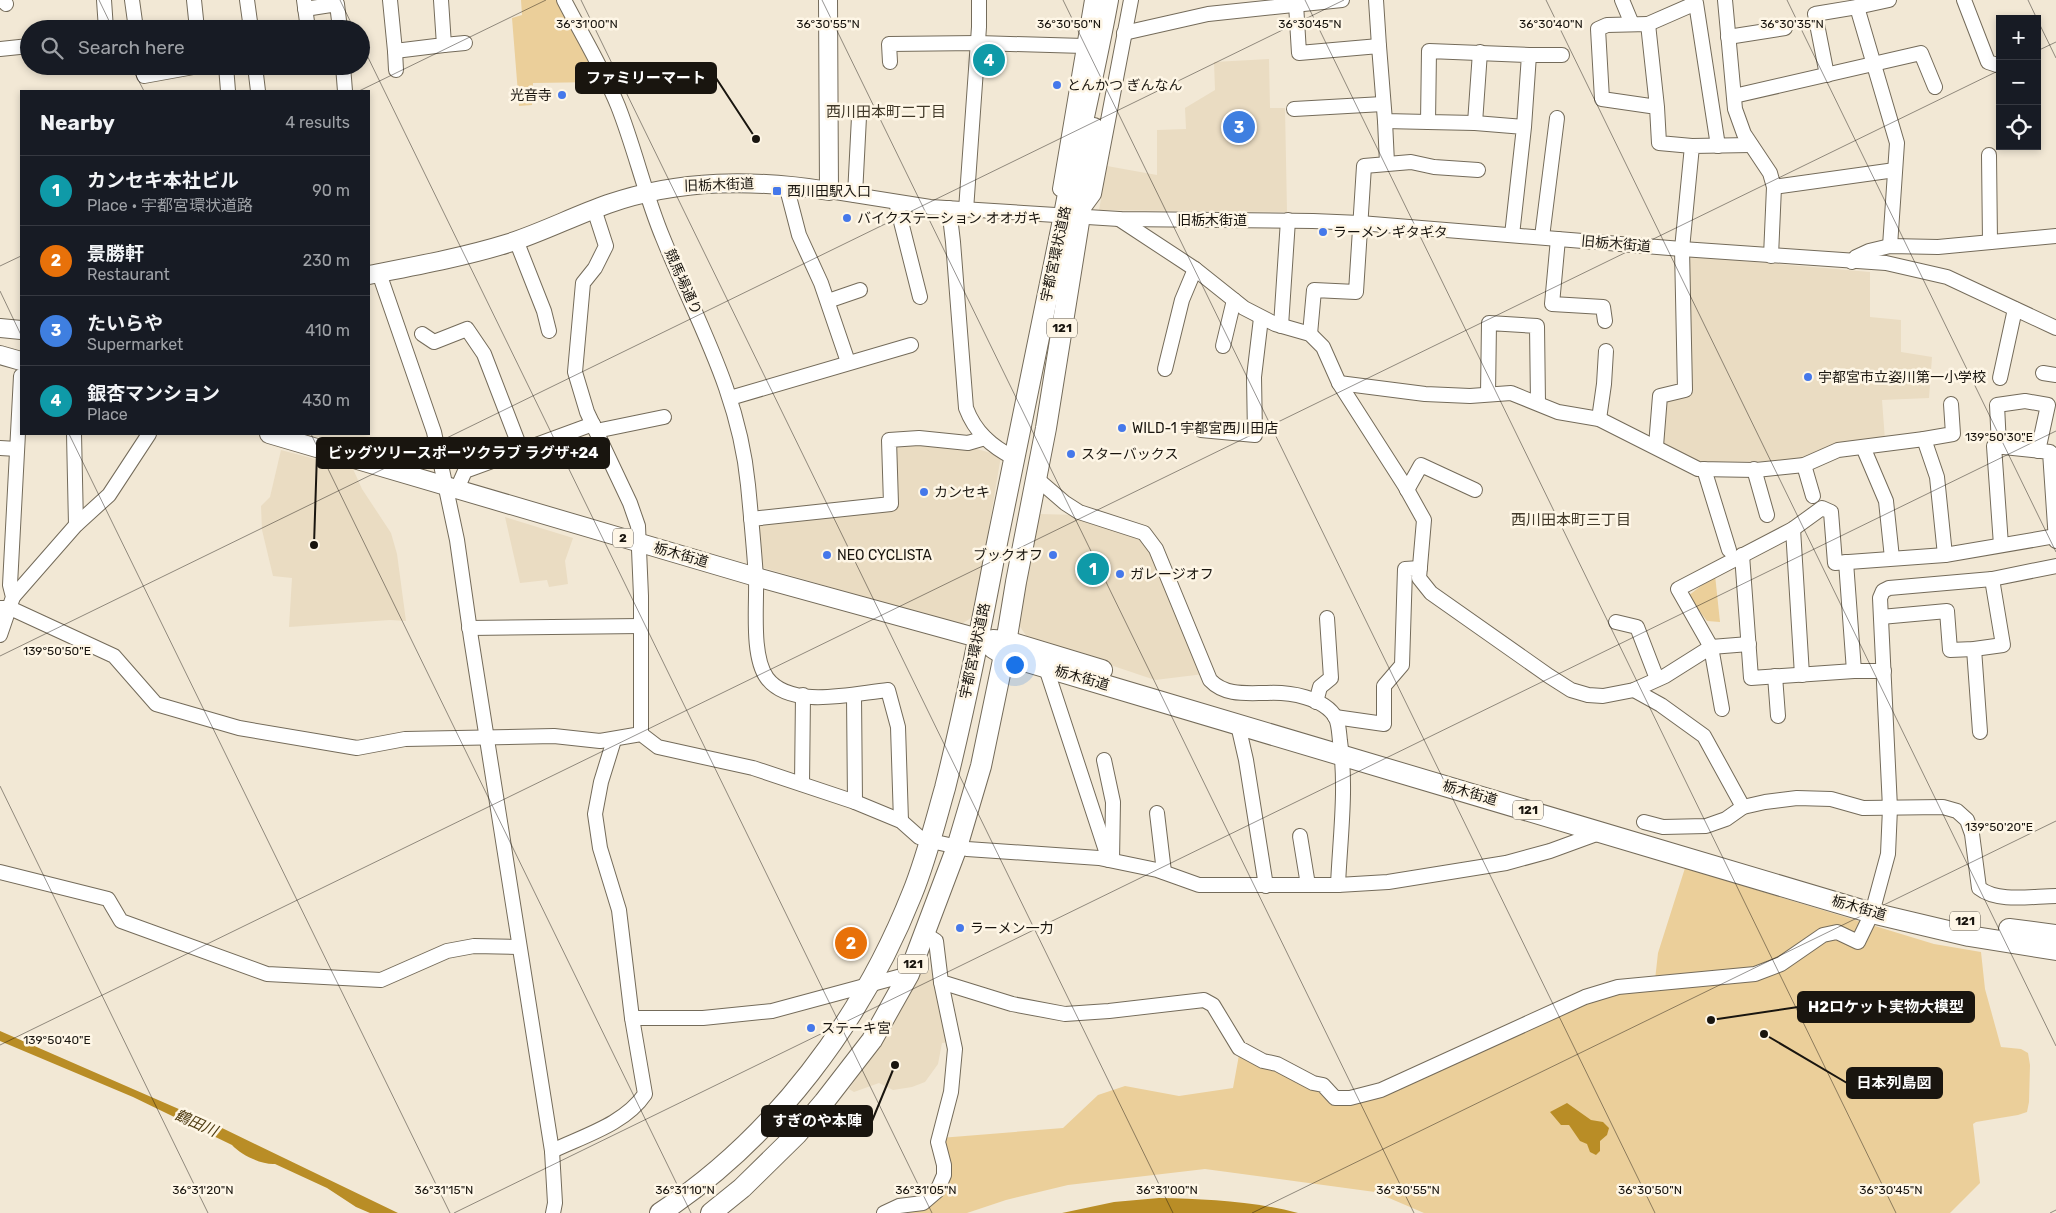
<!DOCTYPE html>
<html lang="en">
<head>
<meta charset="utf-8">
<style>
  :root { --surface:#171b24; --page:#242831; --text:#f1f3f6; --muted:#9ea1a6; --line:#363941; --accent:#ea580c }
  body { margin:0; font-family:Rubik,"Noto Sans JP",sans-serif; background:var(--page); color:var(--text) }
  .controls { position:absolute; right:15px; top:15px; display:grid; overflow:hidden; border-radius:0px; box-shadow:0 2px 8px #0003 }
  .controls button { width:45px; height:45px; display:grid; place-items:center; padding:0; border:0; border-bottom:1px solid var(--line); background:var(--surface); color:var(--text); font:25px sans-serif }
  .you { position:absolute; left:1014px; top:664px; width:18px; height:18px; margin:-12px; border:4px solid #fff; border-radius:50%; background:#1a73e8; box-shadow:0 0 0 8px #1a73e833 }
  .badge { display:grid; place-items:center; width:32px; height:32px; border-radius:50%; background:var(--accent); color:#fff; font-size:16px; font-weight:700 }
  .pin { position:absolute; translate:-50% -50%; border:2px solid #fff; box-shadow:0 1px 5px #0006 }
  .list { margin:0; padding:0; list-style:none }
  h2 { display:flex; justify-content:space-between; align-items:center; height:65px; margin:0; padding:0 20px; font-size:21px }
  h2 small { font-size:16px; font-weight:400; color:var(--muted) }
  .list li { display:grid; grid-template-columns:32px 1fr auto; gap:15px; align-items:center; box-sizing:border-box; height:70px; padding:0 20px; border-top:1px solid var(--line) }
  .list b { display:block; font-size:19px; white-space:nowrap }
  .list p { margin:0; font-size:16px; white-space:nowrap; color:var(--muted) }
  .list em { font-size:16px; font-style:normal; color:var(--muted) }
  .icon { flex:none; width:28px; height:28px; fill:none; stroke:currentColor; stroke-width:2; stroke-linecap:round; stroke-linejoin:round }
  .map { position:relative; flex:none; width:2056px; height:1213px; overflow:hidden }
  .search { position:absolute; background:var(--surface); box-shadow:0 2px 8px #0003; left:20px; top:20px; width:350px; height:55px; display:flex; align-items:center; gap:12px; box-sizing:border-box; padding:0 18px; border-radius:28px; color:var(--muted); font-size:19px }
  .panel { position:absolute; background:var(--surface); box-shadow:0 2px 8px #0003; left:20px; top:90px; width:350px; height:345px; border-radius:0px }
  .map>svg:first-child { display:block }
  .built { fill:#eadcc2 }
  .green { fill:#ebcf9a }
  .water { fill:#b98d26 }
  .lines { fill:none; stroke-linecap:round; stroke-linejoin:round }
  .minor-casing { stroke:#746b5a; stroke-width:16 }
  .major-casing { stroke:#746b5a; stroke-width:20 }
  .highway-casing { stroke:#746b5a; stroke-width:22 }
  .minor { stroke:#fff; stroke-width:14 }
  .major { stroke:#fff; stroke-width:18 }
  .highway { stroke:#fff; stroke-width:20 }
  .ticks { fill:none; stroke:#19150f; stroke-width:1; stroke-opacity:0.45 }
  .poi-dot { fill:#4578ea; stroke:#fef6e6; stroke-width:2 }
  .labels { text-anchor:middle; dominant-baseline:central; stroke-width:5; stroke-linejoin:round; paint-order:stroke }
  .shield { fill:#fef6e6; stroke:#5e5850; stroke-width:1 }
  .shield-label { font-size:12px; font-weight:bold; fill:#19150f }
  .poi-label { font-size:14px; fill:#19150f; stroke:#fef6e6; text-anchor:start }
  .street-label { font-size:14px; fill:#19150f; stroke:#fef6e6 }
  .neighbourhood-label { font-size:15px; fill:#413929; stroke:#fef6e6 }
  .water-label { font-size:15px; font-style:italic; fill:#4f3c13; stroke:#fef6e6 }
  .ticks-label { font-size:12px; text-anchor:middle; fill:#19150f; stroke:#fef6e6; stroke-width:5; stroke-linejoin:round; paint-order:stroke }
  .leader { fill:none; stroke:#19150f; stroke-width:2 }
  .callout-dot { fill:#19150f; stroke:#fef6e6; stroke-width:2 }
  .callout { fill:#19150f; stroke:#19150f; stroke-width:2 }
  .callout-label { font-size:15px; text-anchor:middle; font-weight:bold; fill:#fff }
</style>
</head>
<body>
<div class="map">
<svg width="2056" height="1213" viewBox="0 0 2056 1213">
  <rect width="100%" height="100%" fill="#f2e8d5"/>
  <g class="built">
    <polygon points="1269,59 1270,108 1285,108 1287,212 1099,210 1107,166 1157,175 1157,130 1186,129 1185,108 1215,90 1214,62"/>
    <polygon points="1687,256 1870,272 1870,317 1901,320 1901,352 1932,357 1929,398 1882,400 1885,440 1803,461 1695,462 1664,448 1664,401 1686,397"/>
    <polygon points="891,444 960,444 1001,456 974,616 960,625 761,567 756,520 893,507"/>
    <polygon points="281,450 353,469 362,489 391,533 397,554 406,621 390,620 289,627 292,578 273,576 262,530 261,506 270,497"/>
    <polygon points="1039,514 1078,515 1146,540 1204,674 1155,680 1027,637 1017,622"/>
    <polygon points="505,517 573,538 565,561 568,584 549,587 547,580 520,583"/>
    <polygon points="934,969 950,1042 942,1043 938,1064 925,1082 912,1087 893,1090 879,1083 854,1092 849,1089 889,1031 920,972"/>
  </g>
  <g class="green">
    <polygon points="521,0 556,0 599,82 533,83 532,105 519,106 512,18 522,15"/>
    <polygon points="1715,575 1720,622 1707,621 1688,596"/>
    <polygon points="1685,868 1934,944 1981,952 1985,989 2001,1047 2021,1049 2028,1053 2030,1065 2029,1102 2027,1112 2018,1115 1976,1122 1973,1124 1980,1183 1950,1213 1424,1213 1375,1192 1205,1169 1068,1185 1006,1200 967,1213 906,1213 904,1210 940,1191 940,1138 1063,1128 1098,1095 1125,1086 1179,1096 1233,1088 1239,1055 1323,1090 1333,1103 1587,1001 1619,993 1654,989 1658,953"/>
  </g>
  <g class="water">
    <path d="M0 1031 220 1127 398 1213H370L356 1207 327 1188 275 1164C262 1165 241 1155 232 1145L133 1097 0 1041Z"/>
    <polygon points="1567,1103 1591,1120 1603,1122 1609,1128 1607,1135 1600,1141 1600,1151 1596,1155 1590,1152 1587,1144 1580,1141 1569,1125 1561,1125 1550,1112"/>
    <path d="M1159 1198C1206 1199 1253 1201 1298 1213H1062L1114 1202Z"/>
  </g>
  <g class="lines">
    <g class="minor-casing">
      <g id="minor">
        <polyline points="4,0 6,4"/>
        <polyline points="104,0 106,29"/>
        <polyline points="132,0 136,29"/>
        <polyline points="194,0 197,29"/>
        <polyline points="247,0 251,29"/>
        <polyline points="304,0 308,29"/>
        <polyline points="390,0 395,51 444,45 441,0"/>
        <path d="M564 0C582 35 603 69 618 106 635 149 645 195 663 238 697 322 739 392 748 485 751 516 754 547 756 578 757 605 751 656 767 678 791 710 855 693 888 690L898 727 901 821"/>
        <polyline points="1376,0 1379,46"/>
        <polyline points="1622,0 1632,24"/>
        <polyline points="1725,0 1735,109 1744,134 1770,173 1774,187 1771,256"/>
        <polyline points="1889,0 1857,7 1897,143 1890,246"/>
        <polyline points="1964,0 1988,62 2000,66"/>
        <polyline points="1296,4 1299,53 1379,46 1385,121 1428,122"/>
        <polyline points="305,9 337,4 340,29"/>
        <polyline points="1648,24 1696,3 1718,146"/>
        <polyline points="1124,33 1208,14 1342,0"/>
        <polyline points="1728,37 1785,28"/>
        <polyline points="444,45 465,43"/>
        <polyline points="0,49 29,46"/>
        <polyline points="395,51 396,70"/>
        <polyline points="1529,55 1562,55"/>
        <polyline points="890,62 889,44 978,43 1084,46"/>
        <polyline points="142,66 144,76 199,66"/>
        <polyline points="226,66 228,91"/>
        <polyline points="255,66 258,91"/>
        <polyline points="343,66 345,91"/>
        <polyline points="1827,75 1815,14 1857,7"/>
        <polyline points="1734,96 1921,53 1935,87"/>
        <polyline points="1657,107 1602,99 1598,29 1607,25 1648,24 1657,107 1659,143 1692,146"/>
        <polyline points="1294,109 1383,104"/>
        <polyline points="1385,121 1387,163"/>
        <polyline points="1475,123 1480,52"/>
        <polyline points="1989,155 1990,242"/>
        <polyline points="786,185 799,235 821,283 848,362"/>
        <polyline points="1774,187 1895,170"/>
        <polyline points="1060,189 1092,0"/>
        <polyline points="829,191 930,207 1119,219 1313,221 1360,223 1682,249 1886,263 1947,277 2056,328"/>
        <polyline points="855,195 859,117"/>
        <polyline points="896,202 920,297"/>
        <path d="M949 208 953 242 966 408C975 432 991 446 1014 458"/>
        <polyline points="594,209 606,246 595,268 583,283 575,372 587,412 630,503 638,526 641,596 641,734"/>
        <polyline points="1083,209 1094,194 1131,0"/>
        <polyline points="966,210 979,27 979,0"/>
        <polyline points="1119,219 1195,269 1244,308 1275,324 1310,334 1323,347 1339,383 1405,486 1424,520 1419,578 1431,593 1549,676 1571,690 1588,695 1603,696 1634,690 1665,676 1711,647 1749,644"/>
        <polyline points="1512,235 1524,127 1529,55 1429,51 1428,122 1475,123 1524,127"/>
        <polyline points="1542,237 1557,118"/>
        <polyline points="1558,239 1552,304 1603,307 1605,321"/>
        <polyline points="516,240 544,311 549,331"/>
        <polyline points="1852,262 1856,257 1869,251 1890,246 1938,247 2056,236"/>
        <polyline points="379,273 434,432 457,540 471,638 552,1151 555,1203 553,1213"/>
        <polyline points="828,301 860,290"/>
        <polyline points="1281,326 1288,220"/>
        <polyline points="422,334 434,342 467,329 484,354 521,450"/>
        <polyline points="1310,334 1314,290 1356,292 1364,166 1411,162 1434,167 1478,170"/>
        <polyline points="1223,346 1234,300"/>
        <polyline points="1165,369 1182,300 1195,269"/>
        <polyline points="2043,373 2056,375"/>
        <polyline points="2000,378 2015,309"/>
        <polyline points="1339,383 1425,394 1470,396 1511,393 1558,412 1599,419 1698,469 1756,470 1804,465 1838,450 1924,439 1937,477 1945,555"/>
        <polyline points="1488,394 1489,323 1537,326 1538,403"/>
        <polyline points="730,398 911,345"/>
        <polyline points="1599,419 1604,384 1606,351"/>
        <polyline points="1201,430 1255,435 1254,377 1261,318"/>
        <polyline points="596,431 664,417"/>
        <polyline points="74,434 76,525"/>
        <polyline points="1924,439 1953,434 1951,404"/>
        <polyline points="1656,446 1660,396 1685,390 1682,249 1692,146 1751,145"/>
        <polyline points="1999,446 1997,405 2025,401 2048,405 2038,451"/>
        <polyline points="1863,447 1886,501 1892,558"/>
        <polyline points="0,448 17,449"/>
        <polyline points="1804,465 1813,496"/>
        <polyline points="1704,469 1729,550"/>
        <polyline points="1754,469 1767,515"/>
        <path d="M1036 478 1065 503 1079 512 1144 533 1156 549 1210 680C1225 696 1247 693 1267 693 1289 692 1324 697 1336 718 1339 725 1339 733 1340 741 1347 788 1340 838 1338 885"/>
        <polyline points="457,489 465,471 593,424"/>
        <polyline points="1407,490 1421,465 1475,490"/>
        <polyline points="751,519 891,504 889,440 919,438 968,443 985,438"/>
        <polyline points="1793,529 1802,675"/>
        <polyline points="2001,545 1994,446 2050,452 2056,541"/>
        <polyline points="1742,555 1751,678 1854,671 1884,671"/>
        <polyline points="1846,562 1854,671"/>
        <polyline points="13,597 76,525 109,495 149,434"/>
        <polyline points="0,608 10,608 114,656 156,704 239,728 357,748 405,739 554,736 600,741 641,734 658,747 753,768 855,802 901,821 919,837 931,841 967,849 1099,858 1157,870 1199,885 1338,885 1388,882 1506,863 1550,851 1602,832"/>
        <polyline points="1881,617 1947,611 1950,650 1974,649 2003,645 1992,579"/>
        <polyline points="1616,622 1637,627 1657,679"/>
        <polyline points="469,628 641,626"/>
        <polyline points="0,635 13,597 10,585 21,376"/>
        <polyline points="1974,649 1980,732"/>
        <polyline points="1046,668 1109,860"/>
        <polyline points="1775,676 1778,716"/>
        <polyline points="1634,690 1661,705 1704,736 1743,807"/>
        <polyline points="854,696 855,802"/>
        <polyline points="1316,702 1320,687 1331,678 1327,618"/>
        <polyline points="1722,709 1711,647 1678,589 1793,529 1822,508 1831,512 1835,563 1945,555 2056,536"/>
        <polyline points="1335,717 1384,724 1384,686 1402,665 1405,569 1420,568"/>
        <polyline points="1238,725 1246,760 1266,886"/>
        <polyline points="614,740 601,782 595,814 600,848 619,910 632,1018 703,1018 772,1011 909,974"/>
        <polyline points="1104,760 1113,802 1112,860"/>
        <polyline points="802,784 803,695"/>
        <polyline points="1157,813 1164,872"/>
        <path d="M1644 822 1663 827 1706 826 1726 819 1743 807 1765 802 1797 798 1831 799 1863 808 1943 807 1957 811 1967 820 1972 834 1979 888C1998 903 2033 896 2056 896"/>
        <polyline points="1300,836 1308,885"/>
        <polyline points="0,872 108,899 121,921 267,974 381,980 447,951 474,946 519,947"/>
        <polyline points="925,934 936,941 941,982 1012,1004 1065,1014 1109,1011 1204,1000 1213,1005 1239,1048 1263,1061 1277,1064 1313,1083 1323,1085 1335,1098 1350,1098 1381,1090 1585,997 1618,987 1755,974 1781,964 1823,935 1837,932 1858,942 1872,913 1888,854 1890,808 1880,598 1883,591 1889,588 1992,579 2056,566"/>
        <path d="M552 1151C583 1136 625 1124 645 1094L632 1018"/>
        <polyline points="884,1213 899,1206 923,1203 937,1191 944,1175 944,1165 938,1142 951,1092 955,1049 941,982"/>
      </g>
    </g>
    <g class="major-casing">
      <g id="major">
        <path d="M369 275C415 266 464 257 509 243 543 232 574 216 608 204 680 179 754 179 829 191L828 0"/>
        <polyline points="0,328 21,330"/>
        <polyline points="0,355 21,361"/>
        <polyline points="269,434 756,577 978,638"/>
      </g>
    </g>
    <g class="highway-casing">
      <g id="highway">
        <polyline points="993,640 1006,641 1102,670"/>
        <polyline points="993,648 1004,655 1872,913 1969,936 2056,950"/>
        <polyline points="2009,929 2056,935"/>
        <path d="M660 1213C774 1138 862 1020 912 894 926 860 935 823 945 788 965 708 981 628 996 548 1018 437 1041 326 1064 215 1077 143 1095 72 1108 0"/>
        <polyline points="711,1213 742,1188 797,1134 824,1102 872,1040 909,974 957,847 981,766 1004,655 1016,582 1046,428 1094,128"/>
      </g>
    </g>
    <use href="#minor" class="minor"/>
    <use href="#major" class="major"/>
    <use href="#highway" class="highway"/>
  </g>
  <path class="ticks" d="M99 0 113 29M340 0 354 29M581 0 1173 1213M822 0 1414 1213M1063 0 1655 1213M1305 0 1896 1213M1546 0 2056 1046M1787 0 2056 552M2028 0 2037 19M2037 19 2056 58M361 43 932 1213M2037 51 2056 42M131 66 144 91M359 91 546 0M0 266 21 256M0 291 21 335M69 434 450 1213M311 434 691 1213M0 656 1344 0M0 786 208 1213M0 1045 2000 70M454 1213 2056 431M1252 1213 2056 821M2050 1213 2056 1210"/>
  <g class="poi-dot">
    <circle cx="1057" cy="85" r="5"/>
    <circle cx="562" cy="95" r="5"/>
    <rect x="772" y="186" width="10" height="10" rx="2.5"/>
    <circle cx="847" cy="218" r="5"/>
    <circle cx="1323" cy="232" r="5"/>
    <circle cx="1808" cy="377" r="5"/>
    <circle cx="1122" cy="428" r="5"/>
    <circle cx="1071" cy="454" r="5"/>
    <circle cx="924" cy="492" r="5"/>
    <circle cx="827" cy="555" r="5"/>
    <circle cx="1053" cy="555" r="5"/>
    <circle cx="1120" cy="574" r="5"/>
    <circle cx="960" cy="928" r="5"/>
    <circle cx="811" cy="1028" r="5"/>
  </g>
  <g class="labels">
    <g class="shield">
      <rect x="1047" y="318.5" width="30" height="19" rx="4"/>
      <rect x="613" y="528.5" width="20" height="19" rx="4"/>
      <rect x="1513" y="800.5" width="30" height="19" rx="4"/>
      <rect x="1950" y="911.5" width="30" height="19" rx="4"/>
      <rect x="898" y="954.5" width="30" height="19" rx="4"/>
    </g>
    <g class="shield-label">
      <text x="1062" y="328">121</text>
      <text x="623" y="538">2</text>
      <text x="1528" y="810">121</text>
      <text x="1965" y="921">121</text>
      <text x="913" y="964">121</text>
    </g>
    <g class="poi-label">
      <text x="1067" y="85">とんかつ ぎんなん</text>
      <text x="552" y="95" text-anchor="end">光音寺</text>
      <text x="787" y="191">西川田駅入口</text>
      <text x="857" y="218">バイクステーション オオガキ</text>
      <text x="1333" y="232">ラーメン ギタギタ</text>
      <text x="1818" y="377">宇都宮市立姿川第一小学校</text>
      <text x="1132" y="428">WILD-1 宇都宮西川田店</text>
      <text x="1081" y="454">スターバックス</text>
      <text x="934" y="492">カンセキ</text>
      <text x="837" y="555">NEO CYCLISTA</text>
      <text x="1043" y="555" text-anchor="end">ブックオフ</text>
      <text x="1130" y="574">ガレージオフ</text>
      <text x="970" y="928">ラーメン一力</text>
      <text x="821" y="1028">ステーキ宮</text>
    </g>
    <g class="street-label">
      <text transform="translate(719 185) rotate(-2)">旧栃木街道</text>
      <text x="1212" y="220">旧栃木街道</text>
      <text transform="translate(1616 244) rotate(5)">旧栃木街道</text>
      <text transform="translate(1056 254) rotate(-78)">宇都宮環状道路</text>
      <text transform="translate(683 282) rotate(66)">競馬場通り</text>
      <text transform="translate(681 555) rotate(16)">栃木街道</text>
      <text transform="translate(975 651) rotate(-78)">宇都宮環状道路</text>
      <text transform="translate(1082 678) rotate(16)">栃木街道</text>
      <text transform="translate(1470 793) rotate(16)">栃木街道</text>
      <text transform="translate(1859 908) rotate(16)">栃木街道</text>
    </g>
    <g class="neighbourhood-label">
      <text x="886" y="112">西川田本町二丁目</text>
      <text x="1571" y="520">西川田本町三丁目</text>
    </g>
    <g class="water-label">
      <text transform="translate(196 1123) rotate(24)">鶴田川</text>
    </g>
  </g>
  <g class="ticks-label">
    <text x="587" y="28">36°31'00"N</text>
    <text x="828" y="28">36°30'55"N</text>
    <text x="1069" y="28">36°30'50"N</text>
    <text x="1310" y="28">36°30'45"N</text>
    <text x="1551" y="28">36°30'40"N</text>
    <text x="1792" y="28">36°30'35"N</text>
    <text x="1999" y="441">139°50'30"E</text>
    <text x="57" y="655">139°50'50"E</text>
    <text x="1999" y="831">139°50'20"E</text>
    <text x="57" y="1044">139°50'40"E</text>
    <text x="203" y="1194">36°31'20"N</text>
    <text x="444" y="1194">36°31'15"N</text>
    <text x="685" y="1194">36°31'10"N</text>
    <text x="926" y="1194">36°31'05"N</text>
    <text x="1167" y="1194">36°31'00"N</text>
    <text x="1408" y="1194">36°30'55"N</text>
    <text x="1650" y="1194">36°30'50"N</text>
    <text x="1891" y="1194">36°30'45"N</text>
  </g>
  <path class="leader" d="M756 139L716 78M314 545L317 453M1711 1020L1798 1007M1764 1034L1847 1083M895 1065L872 1121"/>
  <g class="callout-dot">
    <circle cx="756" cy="139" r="5"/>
    <circle cx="314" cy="545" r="5"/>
    <circle cx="1711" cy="1020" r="5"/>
    <circle cx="1764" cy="1034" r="5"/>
    <circle cx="895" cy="1065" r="5"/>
  </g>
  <g class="callout">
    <rect x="576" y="63" width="140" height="30" rx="5"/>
    <rect x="317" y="438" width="292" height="30" rx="5"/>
    <rect x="1798" y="992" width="176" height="30" rx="5"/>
    <rect x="1847" y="1068" width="95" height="30" rx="5"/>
    <rect x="762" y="1106" width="110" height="30" rx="5"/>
  </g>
  <g class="callout-label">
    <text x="646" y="83">ファミリーマート</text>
    <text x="463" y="458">ビッグツリースポーツクラブ ラグザ+24</text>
    <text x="1886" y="1012">H2ロケット実物大模型</text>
    <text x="1894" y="1088">日本列島図</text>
    <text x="817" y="1126">すぎのや本陣</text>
  </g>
</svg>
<div class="controls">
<button>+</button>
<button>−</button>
<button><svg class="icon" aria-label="locate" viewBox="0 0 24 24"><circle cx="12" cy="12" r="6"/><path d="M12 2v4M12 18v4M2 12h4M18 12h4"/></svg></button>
</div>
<div class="you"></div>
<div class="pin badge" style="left:1093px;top:569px;background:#0f9aa8">1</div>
<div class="pin badge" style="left:851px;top:943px;background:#e8710a">2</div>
<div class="pin badge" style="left:1239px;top:127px;background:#3f7fe0">3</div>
<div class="pin badge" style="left:989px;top:60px;background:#0f9aa8">4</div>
<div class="search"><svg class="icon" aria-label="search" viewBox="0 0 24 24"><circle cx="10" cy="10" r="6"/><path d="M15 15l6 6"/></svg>Search here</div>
<section class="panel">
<h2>Nearby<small>4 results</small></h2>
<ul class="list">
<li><span class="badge" style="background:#0f9aa8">1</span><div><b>カンセキ本社ビル</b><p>Place · 宇都宮環状道路</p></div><em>90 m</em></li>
<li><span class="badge" style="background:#e8710a">2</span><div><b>景勝軒</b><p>Restaurant</p></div><em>230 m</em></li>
<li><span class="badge" style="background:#3f7fe0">3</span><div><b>たいらや</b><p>Supermarket</p></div><em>410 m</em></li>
<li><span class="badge" style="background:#0f9aa8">4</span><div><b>銀杏マンション</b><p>Place</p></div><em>430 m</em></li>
</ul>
</section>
</div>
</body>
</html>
